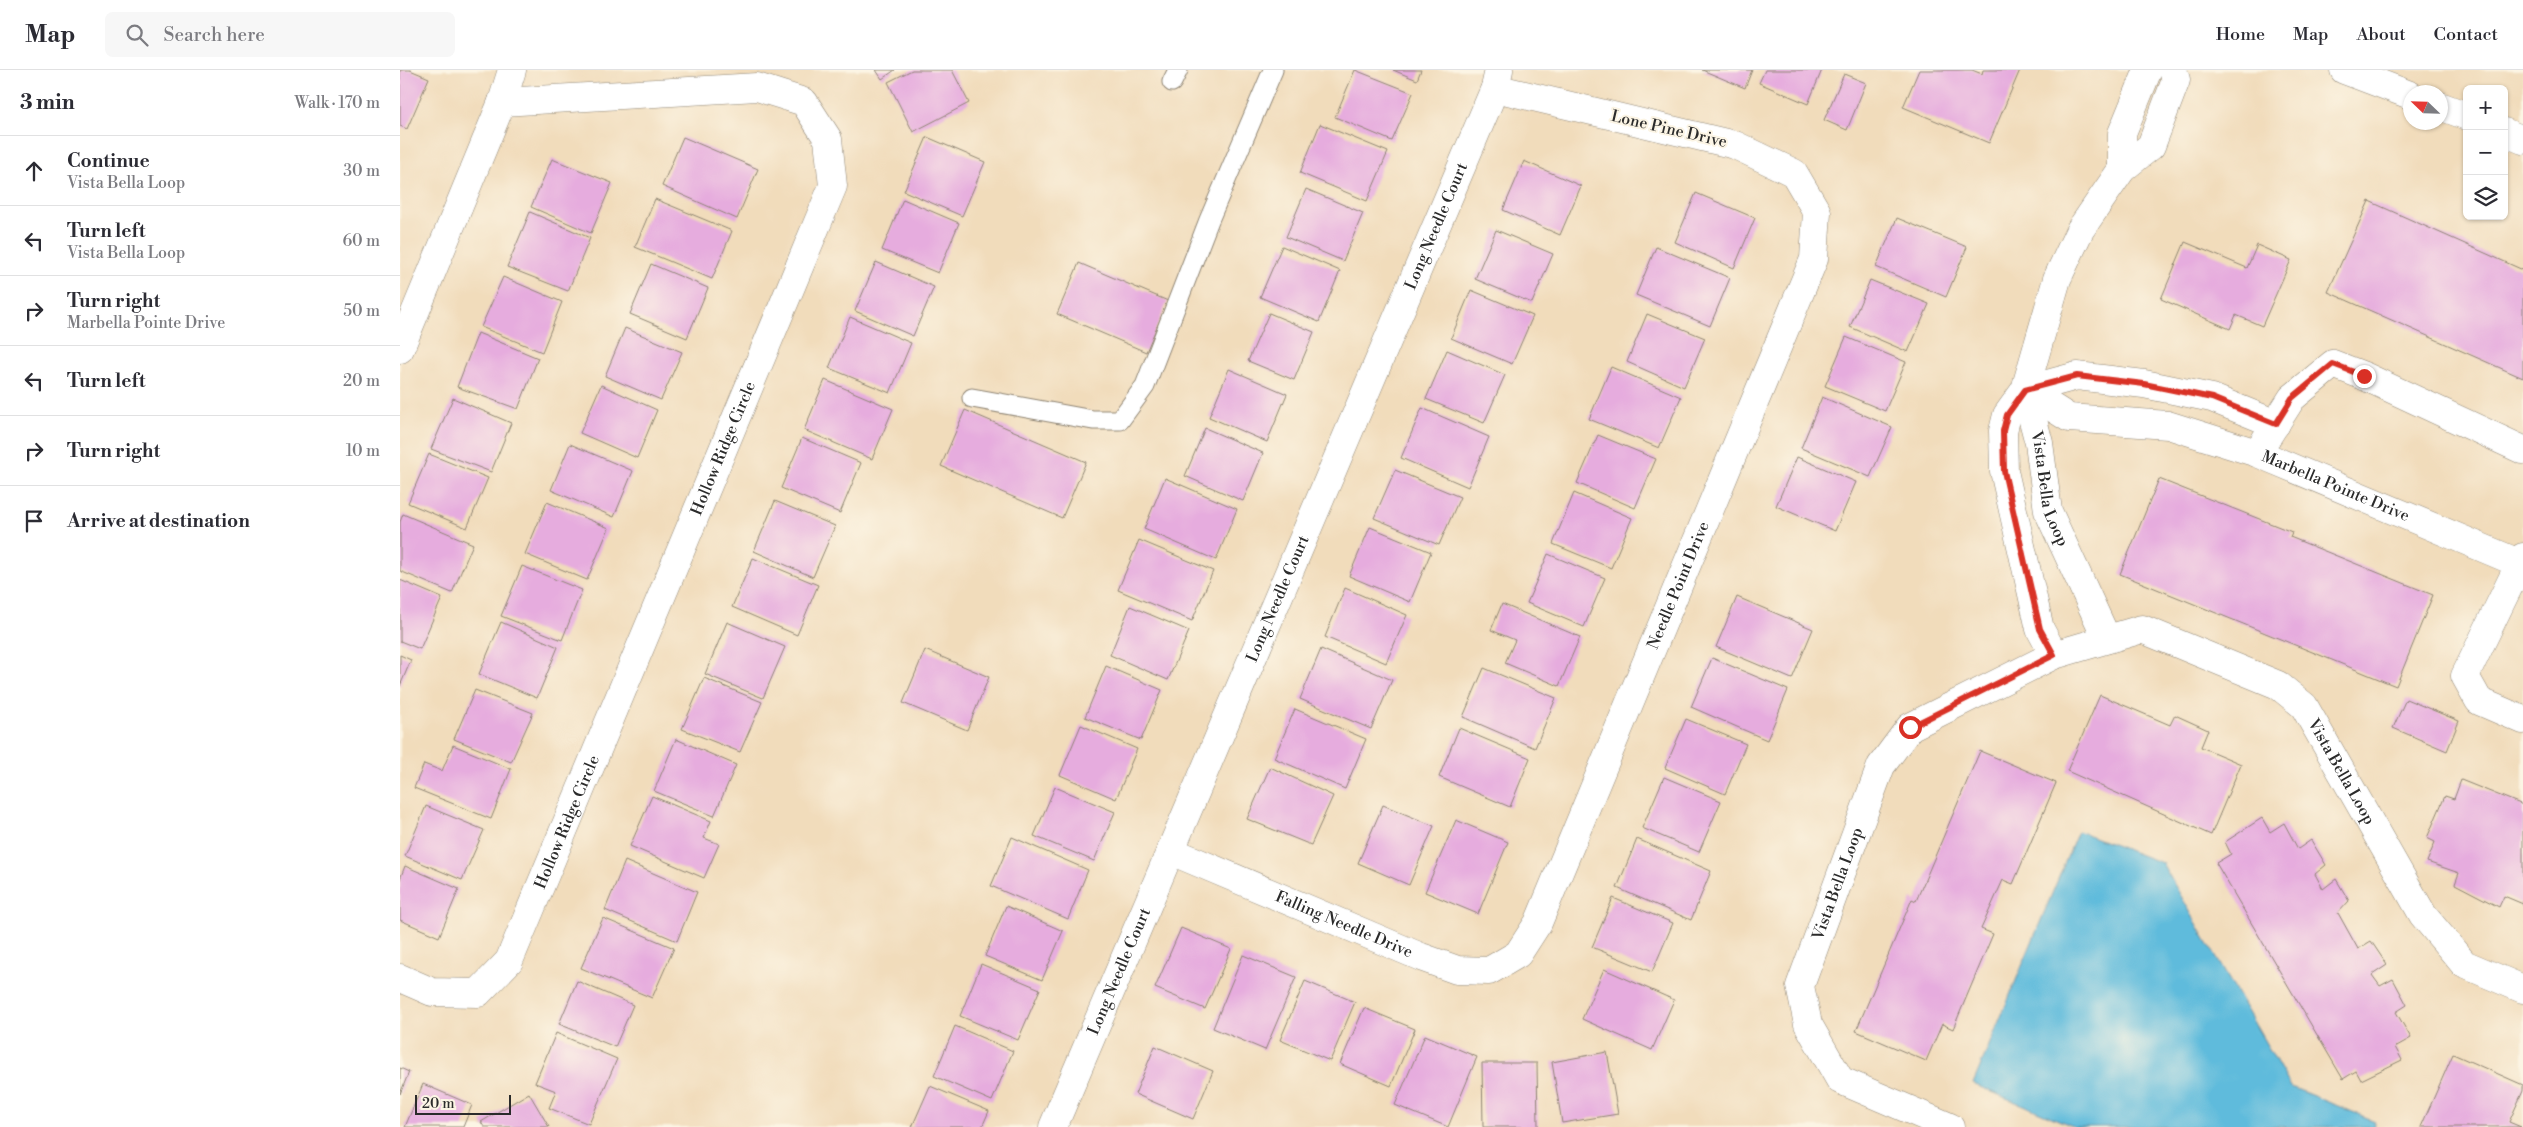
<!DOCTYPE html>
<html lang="en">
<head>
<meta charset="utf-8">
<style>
  :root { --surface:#fff; --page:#f7f7f7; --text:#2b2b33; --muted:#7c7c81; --line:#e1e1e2 }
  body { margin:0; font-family:"Libre Bodoni",serif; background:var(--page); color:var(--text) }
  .controls { position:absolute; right:15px; top:15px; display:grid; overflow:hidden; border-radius:8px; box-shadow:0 1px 4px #0004 }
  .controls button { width:45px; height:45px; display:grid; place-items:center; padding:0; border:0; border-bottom:1px solid var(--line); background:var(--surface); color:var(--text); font:25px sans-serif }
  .compass { position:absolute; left:2003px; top:15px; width:45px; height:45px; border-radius:50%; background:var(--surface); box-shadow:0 1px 4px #0004; rotate:293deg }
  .scale { position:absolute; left:15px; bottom:12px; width:96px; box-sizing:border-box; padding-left:5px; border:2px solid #2b2b2b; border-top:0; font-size:14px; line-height:18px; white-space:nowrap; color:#2b2b2b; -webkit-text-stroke:4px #fcf5e5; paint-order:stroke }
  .stop { position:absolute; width:15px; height:15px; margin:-11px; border:4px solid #d93025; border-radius:50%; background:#fff }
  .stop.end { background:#d93025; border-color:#fff; box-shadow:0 1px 5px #0008 }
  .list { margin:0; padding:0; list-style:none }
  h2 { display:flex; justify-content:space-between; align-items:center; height:65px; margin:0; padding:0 20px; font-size:21px }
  h2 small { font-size:16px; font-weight:400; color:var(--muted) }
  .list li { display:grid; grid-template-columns:32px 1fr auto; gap:15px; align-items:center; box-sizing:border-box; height:70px; padding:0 20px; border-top:1px solid var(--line) }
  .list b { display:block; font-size:19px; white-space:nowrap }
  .list p { margin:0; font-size:16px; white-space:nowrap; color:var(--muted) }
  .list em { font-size:16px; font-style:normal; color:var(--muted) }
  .icon { flex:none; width:28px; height:28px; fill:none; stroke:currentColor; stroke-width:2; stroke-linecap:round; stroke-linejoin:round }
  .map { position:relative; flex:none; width:2123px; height:1057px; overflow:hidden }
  header { display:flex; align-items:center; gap:30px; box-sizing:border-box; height:70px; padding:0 25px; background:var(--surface); border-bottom:1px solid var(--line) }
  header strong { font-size:24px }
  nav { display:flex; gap:28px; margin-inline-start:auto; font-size:18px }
  .search { width:350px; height:45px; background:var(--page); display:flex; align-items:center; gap:12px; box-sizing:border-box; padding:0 18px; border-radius:8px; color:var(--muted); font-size:19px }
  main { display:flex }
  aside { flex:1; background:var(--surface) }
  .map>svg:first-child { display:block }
  .water { fill:#5ebbdc; stroke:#447384 }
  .building { fill:#e6acde }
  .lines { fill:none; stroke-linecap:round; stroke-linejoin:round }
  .service-casing { stroke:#8e8473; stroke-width:21 }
  .minor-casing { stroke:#8e8473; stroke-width:29 }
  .secondary-casing { stroke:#8e8473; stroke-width:29 }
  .service { stroke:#fff; stroke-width:19 }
  .minor { stroke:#fff; stroke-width:28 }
  .secondary { stroke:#fff; stroke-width:28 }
  .route { stroke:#d93025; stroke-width:6 }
  .labels { text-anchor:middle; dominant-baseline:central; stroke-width:4; stroke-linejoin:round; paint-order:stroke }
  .street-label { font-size:16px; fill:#2b2b2b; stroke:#fcf5e5 }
</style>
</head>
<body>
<header>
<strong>Map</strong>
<div class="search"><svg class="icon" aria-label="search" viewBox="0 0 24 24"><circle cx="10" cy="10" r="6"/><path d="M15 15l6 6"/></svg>Search here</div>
<nav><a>Home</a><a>Map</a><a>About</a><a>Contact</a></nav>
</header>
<main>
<aside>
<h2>3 min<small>Walk · 170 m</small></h2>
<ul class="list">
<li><svg class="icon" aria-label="ahead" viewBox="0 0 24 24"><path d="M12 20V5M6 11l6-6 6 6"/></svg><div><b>Continue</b><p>Vista Bella Loop</p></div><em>30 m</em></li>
<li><svg class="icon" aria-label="left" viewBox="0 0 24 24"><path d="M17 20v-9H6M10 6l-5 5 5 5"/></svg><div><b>Turn left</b><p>Vista Bella Loop</p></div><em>60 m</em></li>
<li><svg class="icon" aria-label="right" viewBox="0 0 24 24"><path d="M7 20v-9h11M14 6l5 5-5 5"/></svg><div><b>Turn right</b><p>Marbella Pointe Drive</p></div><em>50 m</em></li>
<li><svg class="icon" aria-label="left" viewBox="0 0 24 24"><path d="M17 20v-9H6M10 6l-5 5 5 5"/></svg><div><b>Turn left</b></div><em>20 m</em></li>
<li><svg class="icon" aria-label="right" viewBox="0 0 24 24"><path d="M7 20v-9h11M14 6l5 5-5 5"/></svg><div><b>Turn right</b></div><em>10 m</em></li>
<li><svg class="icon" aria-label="arrive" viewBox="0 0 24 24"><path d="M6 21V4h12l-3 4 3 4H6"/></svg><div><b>Arrive at destination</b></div></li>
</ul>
</aside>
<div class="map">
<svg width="2123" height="1057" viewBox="0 0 2123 1057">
  <rect width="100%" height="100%" fill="#fcf5e5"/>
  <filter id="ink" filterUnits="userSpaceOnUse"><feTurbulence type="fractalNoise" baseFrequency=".02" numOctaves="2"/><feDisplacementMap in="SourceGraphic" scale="10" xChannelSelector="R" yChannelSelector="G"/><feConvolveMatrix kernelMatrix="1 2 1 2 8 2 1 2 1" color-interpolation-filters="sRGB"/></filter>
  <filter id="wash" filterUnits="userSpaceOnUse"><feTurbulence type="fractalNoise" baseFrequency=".0096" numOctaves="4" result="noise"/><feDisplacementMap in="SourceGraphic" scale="20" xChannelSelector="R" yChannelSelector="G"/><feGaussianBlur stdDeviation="1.12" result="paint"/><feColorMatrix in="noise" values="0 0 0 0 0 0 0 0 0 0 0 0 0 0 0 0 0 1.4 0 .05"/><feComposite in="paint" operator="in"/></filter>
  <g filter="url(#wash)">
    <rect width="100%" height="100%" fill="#f1dcbb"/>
    <polygon class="water" points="1678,761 1762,793 1891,1017 1975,1051 1973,1057 1675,1057 1573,1014"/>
    <g id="blocks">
      <g class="building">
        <polygon points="0,0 10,0 29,8 7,59 0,56"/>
        <polygon points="476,0 495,0 482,9"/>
        <polygon points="512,0 552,0 569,33 513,62 488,12"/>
        <polygon points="955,0 1013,23 992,71 935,47"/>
        <polygon points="993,0 1021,0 1017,10"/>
        <polygon points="1302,0 1352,0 1345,18"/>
        <polygon points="1365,0 1422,0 1408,34 1359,13"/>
        <polygon points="1519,0 1572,0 1582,4 1583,0 1620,0 1589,73 1503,37"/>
        <polygon points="1444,4 1466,13 1447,60 1424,50"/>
        <polygon points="920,54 988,82 967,131 900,103"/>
        <polygon points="283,67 358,99 337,149 262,116"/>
        <polygon points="527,67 585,92 562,146 504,121"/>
        <polygon points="152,89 212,113 191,163 131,137"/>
        <polygon points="1124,91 1181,116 1160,165 1103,140"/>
        <polygon points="906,119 963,143 943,191 886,167"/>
        <polygon points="1296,123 1355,148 1334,198 1275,172"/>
        <polygon points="255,129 332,161 312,209 235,177"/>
        <polygon points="503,129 559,153 538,203 482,180"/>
        <polygon points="1969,131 2123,200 2123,308 1928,222"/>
        <polygon points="130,142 190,168 168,221 107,197"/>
        <polygon points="1497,148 1567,177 1546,227 1476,197"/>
        <polygon points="1096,160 1153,184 1132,233 1075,209"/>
        <polygon points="1785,172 1847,198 1857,175 1891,190 1862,256 1836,245 1830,259 1761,229"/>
        <polygon points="882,176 940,201 919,252 860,227"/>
        <polygon points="1256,177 1330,208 1310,256 1236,225"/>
        <polygon points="476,192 534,217 513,266 455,241"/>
        <polygon points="679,193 768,231 746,282 657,244"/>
        <polygon points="251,194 308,218 287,268 230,244"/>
        <polygon points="103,207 162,232 142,282 81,257"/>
        <polygon points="1470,210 1529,234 1508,282 1450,257"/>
        <polygon points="1071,220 1133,246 1112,294 1051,268"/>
        <polygon points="869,243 914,262 894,310 848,291"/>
        <polygon points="1247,244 1305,268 1284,317 1227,292"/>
        <polygon points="450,247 511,273 490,323 429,298"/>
        <polygon points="225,258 282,282 261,330 205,306"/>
        <polygon points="78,263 138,288 118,339 57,317"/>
        <polygon points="1446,267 1506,292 1485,341 1425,316"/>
        <polygon points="1047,280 1105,305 1084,353 1026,329"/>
        <polygon points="1211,297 1281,327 1259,378 1189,349"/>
        <polygon points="829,299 887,324 867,372 809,347"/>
        <polygon points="425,310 493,339 472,389 404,360"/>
        <polygon points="201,315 257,340 237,388 180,363"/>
        <polygon points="1422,327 1492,357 1470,407 1401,378"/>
        <polygon points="53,328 111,353 91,402 31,379"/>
        <polygon points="1022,338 1089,367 1068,417 1001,388"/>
        <polygon points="565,340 686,392 662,448 541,396"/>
        <polygon points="805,358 863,383 843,431 785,406"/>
        <polygon points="1198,365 1256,389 1235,438 1177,413"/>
        <polygon points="402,368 461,393 440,443 381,418"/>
        <polygon points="170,374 233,401 214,447 151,420"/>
        <polygon points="29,384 88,408 67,458 8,433"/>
        <polygon points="1397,387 1456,412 1435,461 1376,436"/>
        <polygon points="995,400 1060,427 1039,475 974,448"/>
        <polygon points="765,408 837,439 816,490 744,459"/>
        <polygon points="1759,409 1892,462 1890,467 2033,525 1996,616 1720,504"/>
        <polygon points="1174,423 1232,448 1211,498 1153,474"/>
        <polygon points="375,431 435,456 413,507 354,481"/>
        <polygon points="147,432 209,458 187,510 125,484"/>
        <polygon points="3,444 73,474 52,523 0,501 0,452"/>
        <polygon points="970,457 1031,482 1010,532 949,506"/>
        <polygon points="739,470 813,501 792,551 718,520"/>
        <polygon points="1148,484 1205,508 1184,557 1127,533"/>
        <polygon points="353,488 418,515 397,565 332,537"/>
        <polygon points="122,496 182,520 162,570 101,546"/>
        <polygon points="0,510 42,528 20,579 0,571"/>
        <polygon points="945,518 1007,545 986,593 925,567"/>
        <polygon points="1337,527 1413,559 1392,609 1316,577"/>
        <polygon points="1102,534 1180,567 1159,616 1105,593 1115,570 1091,560"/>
        <polygon points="730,536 789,561 768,610 710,585"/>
        <polygon points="101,552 158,577 137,628 79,604"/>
        <polygon points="327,552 385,577 363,628 305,604"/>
        <polygon points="921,579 992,610 971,659 900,629"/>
        <polygon points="525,580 589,607 567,660 503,633"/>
        <polygon points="0,585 11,590 0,616"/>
        <polygon points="1312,588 1388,620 1367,670 1291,637"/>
        <polygon points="706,596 762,620 741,670 685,647"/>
        <polygon points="1084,598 1156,628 1135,678 1063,647"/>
        <polygon points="304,608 362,632 340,682 282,659"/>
        <polygon points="75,620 133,643 111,692 54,669"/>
        <polygon points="1700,625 1770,655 1775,645 1808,660 1801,677 1841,694 1811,765 1667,701"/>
        <polygon points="2006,629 2059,651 2047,681 1993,658"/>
        <polygon points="895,639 966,669 945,719 874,688"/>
        <polygon points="1286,649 1346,674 1325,724 1265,698"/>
        <polygon points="681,655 737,679 716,729 660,705"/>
        <polygon points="1059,658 1130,688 1110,737 1039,707"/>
        <polygon points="276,669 336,695 314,746 254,721"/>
        <polygon points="53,675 111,699 91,749 14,718 24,694 42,701"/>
        <polygon points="1580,681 1656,713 1613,814 1603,810 1581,859 1593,864 1553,959 1542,954 1526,991 1456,961 1512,829 1516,831"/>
        <polygon points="870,697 933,726 911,775 847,749"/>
        <polygon points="1264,707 1321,731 1299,782 1242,758"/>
        <polygon points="2061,710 2123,735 2123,834 2104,826 2099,837 2055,814 2059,803 2027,792 2035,772 2027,768 2045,726 2054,729"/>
        <polygon points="655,717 715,742 694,791 634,766"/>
        <polygon points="252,726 311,751 304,768 319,774 304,808 230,776"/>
        <polygon points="983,735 1034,756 1009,815 958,793"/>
        <polygon points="26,736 84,760 62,810 5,786"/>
        <polygon points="1862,748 1870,762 1884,753 1898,779 1911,770 1926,795 1915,804 1923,819 1936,809 1949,831 1938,843 1958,879 1971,871 1987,895 1972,905 1980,916 1993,909 2007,935 1996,942 2011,968 1995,977 2002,990 1961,1010 1956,1001 1943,1009 1816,793 1831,784 1825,772"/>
        <polygon points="1056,750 1108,772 1078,844 1025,822"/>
        <polygon points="612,767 688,800 668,849 591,816"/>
        <polygon points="1237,769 1311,801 1291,850 1217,818"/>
        <polygon points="225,791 297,822 277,871 205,840"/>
        <polygon points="5,796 59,819 39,867 0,850 0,809"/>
        <polygon points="1213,828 1273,853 1252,902 1192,877"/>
        <polygon points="606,836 663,861 642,910 585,886"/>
        <polygon points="203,848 274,878 252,928 181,898"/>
        <polygon points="781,858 831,879 805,939 755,918"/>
        <polygon points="843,885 896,907 865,980 813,958"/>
        <polygon points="581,894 640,919 618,970 560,946"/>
        <polygon points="1204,899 1274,930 1252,980 1182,949"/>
        <polygon points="177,911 233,935 215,977 159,954"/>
        <polygon points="905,911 955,932 930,991 880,970"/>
        <polygon points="964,938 1015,959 991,1016 940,994"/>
        <polygon points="555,956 613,981 592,1031 534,1006"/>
        <polygon points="156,963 217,989 189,1054 149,1038 156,1021 135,1013"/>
        <polygon points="1025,965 1077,987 1048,1057 995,1035"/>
        <polygon points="755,976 813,1001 793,1049 735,1024"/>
        <polygon points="1207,982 1218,1044 1162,1053 1152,992"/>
        <polygon points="2053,984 2123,1015 2123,1021 2109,1052 2121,1057 2021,1057"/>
        <polygon points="1082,993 1137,993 1138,1057 1083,1057"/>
        <polygon points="0,998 9,1002 0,1024"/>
        <polygon points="23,1014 72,1035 63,1057 5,1057"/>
        <polygon points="530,1016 589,1041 582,1057 512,1057"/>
        <polygon points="129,1023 149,1057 84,1057 81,1052"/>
      </g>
    </g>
  </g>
  <g filter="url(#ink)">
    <use href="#blocks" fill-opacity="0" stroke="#8e8473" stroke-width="1"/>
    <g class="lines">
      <g class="service-casing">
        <g id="service">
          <polyline points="772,12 778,0"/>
          <polyline points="572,328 693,350 720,350 745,316 809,150 873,0"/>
        </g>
      </g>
      <g class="minor-casing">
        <g id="minor">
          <polyline points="1722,99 1722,63 1748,0"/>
          <polyline points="0,279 102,32 112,0"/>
          <path id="s1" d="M1625 320 1669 348 1768 355 1857 383 2121 494"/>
          <path id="s2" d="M1625 320 1639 373 1648 441 1707 569"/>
          <polyline points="1625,320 1677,306 1744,314 1812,328 1876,354"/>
          <polyline points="1857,383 1892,328 1933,294 1964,306 2123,380"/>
          <polyline points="2123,487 2065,606 2079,631 2123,650"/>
          <polyline points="1654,585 1640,559 1604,401 1603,361 1607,345 1625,320 1657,209 1680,160 1722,99 1751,76 1776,10 1773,0"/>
          <path id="s3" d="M771 781 1021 887 1057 900 1089 901 1118 884 1138 853 1414 189 1417 142 1394 103 1335 75 1095 18"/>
          <path id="s4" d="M0 908 32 922 78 923 109 891 433 116 428 69 404 32 357 17 102 32"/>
          <path id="s5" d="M653 1057 1095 18 1099 0"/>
          <path id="s6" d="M1550 1057 1440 1010 1408 954 1400 916 1481 696 1510 657 1654 585 1742 559 1878 615 1904 636 2023 845 2064 894 2123 919"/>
        </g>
      </g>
      <g class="secondary-casing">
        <g id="secondary">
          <polyline points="1944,0 2010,25"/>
          <polyline points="2040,36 2067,46"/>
          <polyline points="2104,62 2123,70"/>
        </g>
      </g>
      <use href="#service" class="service"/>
      <use href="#minor" class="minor"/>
      <use href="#secondary" class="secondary"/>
    </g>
  </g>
  <g class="lines" filter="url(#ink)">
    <polyline class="route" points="1510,657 1654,585 1640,559 1604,401 1603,361 1607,345 1625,320 1677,306 1744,314 1812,328 1876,354 1892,328 1933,294 1964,306"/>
  </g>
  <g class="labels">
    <g class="street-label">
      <text transform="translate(1269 59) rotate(13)">Lone Pine Drive</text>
      <text stroke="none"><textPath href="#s5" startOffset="979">Long Needle Court</textPath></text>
      <text stroke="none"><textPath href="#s4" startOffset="681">Hollow Ridge Circle</textPath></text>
      <text stroke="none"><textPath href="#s1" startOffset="330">Marbella Pointe Drive</textPath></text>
      <text stroke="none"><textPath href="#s2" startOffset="102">Vista Bella Loop</textPath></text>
      <text stroke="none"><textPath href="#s3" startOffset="778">Needle Point Drive</textPath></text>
      <text stroke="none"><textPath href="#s5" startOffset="574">Long Needle Court</textPath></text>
      <text stroke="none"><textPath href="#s6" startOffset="1015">Vista Bella Loop</textPath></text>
      <text stroke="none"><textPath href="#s4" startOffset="276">Hollow Ridge Circle</textPath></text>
      <text stroke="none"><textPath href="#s6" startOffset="332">Vista Bella Loop</textPath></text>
      <text stroke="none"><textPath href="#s3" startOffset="188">Falling Needle Drive</textPath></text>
      <text stroke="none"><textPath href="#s5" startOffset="169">Long Needle Court</textPath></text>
    </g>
  </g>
</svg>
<div class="controls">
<button>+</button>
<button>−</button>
<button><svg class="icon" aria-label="layers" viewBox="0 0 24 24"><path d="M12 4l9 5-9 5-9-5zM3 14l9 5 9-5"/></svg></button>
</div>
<svg class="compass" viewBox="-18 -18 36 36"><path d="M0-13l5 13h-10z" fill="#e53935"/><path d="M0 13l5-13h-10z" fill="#7c7c81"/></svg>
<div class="scale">20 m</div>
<div class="stop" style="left:1510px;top:657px"></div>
<div class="stop end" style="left:1964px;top:306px"></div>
</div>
</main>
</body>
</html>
